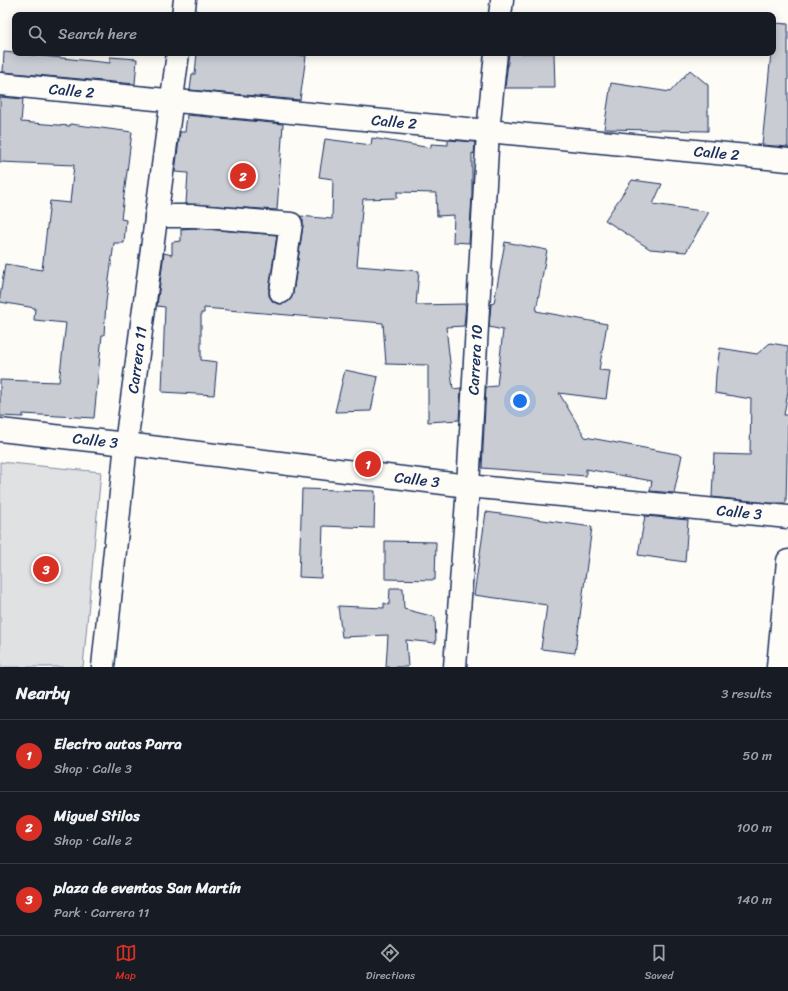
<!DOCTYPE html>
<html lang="en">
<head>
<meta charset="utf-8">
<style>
  :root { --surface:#171b24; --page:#242831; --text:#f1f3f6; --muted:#9ea1a6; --line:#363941; --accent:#d93025 }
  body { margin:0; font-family:Sriracha,sans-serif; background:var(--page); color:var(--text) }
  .you { position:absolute; left:520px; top:401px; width:14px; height:14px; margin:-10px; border:3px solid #fff; border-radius:50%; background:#1a73e8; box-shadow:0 0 0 6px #1a73e833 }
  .badge { display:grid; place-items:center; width:26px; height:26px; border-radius:50%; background:var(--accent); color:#fff; font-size:13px; font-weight:700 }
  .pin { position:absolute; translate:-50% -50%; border:2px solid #fff; box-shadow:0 1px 4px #0006 }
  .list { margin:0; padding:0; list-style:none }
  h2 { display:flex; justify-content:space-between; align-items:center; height:52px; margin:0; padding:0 16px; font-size:17px }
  h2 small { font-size:13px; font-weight:400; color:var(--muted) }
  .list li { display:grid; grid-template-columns:26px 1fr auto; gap:12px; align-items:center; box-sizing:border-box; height:72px; padding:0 16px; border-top:1px solid var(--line) }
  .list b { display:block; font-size:15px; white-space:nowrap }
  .list p { margin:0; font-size:13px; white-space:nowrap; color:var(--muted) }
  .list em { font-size:13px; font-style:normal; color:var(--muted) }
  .icon { flex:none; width:22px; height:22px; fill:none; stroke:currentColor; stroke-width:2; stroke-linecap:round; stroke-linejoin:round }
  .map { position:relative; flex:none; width:788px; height:667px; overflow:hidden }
  .search { position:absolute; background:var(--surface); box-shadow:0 2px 10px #0003; left:12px; right:12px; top:12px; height:44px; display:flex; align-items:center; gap:10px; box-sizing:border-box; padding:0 14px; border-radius:8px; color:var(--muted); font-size:15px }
  .sheet { height:268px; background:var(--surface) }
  nav { display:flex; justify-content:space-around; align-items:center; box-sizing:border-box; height:56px; border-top:1px solid var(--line); background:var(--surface); font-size:11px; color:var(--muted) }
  nav a { display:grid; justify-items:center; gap:2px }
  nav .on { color:var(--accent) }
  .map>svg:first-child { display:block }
  .green { fill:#e0e1e3; stroke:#7e88a0 }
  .building { fill:#c9ccd3; stroke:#1b2f5e }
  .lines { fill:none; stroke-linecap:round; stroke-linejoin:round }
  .minor-casing { stroke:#1b2f5e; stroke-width:25 }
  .minor { stroke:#fdfcf7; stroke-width:22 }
  .labels { text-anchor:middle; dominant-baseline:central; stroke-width:3; stroke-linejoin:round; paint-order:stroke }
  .street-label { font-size:15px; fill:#1b2f5e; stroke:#fdfcf7 }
</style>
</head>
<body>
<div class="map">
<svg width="788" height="667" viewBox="0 0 788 667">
  <rect width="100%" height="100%" fill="#fdfcf7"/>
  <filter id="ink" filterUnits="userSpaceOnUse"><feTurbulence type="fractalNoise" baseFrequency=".025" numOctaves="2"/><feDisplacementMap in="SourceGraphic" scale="8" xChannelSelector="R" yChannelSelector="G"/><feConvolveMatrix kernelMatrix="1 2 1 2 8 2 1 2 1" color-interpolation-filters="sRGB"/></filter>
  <g filter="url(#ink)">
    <polygon class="green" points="0,462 101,472 83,667 0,667"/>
    <g class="building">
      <polygon points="774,23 788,24 788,147 762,145 771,53 773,53"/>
      <polygon points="4,52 110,63 110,57 137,59 135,84 3,72"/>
      <polygon points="197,53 287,53 306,56 300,100 190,90 192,74 195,74"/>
      <polygon points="509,53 554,53 555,88 505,88"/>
      <polygon points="690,70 708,85 708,131 604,129 611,83 670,92"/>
      <polygon points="0,97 23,99 21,122 70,126 70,124 132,132 121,219 126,220 124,243 114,243 106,302 104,335 102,335 94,418 23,414 23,417 0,416 0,380 59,382 66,323 34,320 35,308 0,302 0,297 5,264 42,270 50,201 70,203 74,165 0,162"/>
      <polygon points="187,115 283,124 277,210 186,204 188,173 175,172 180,132 185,132"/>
      <polygon points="372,138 431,148 431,144 448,145 448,140 475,142 474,154 472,153 472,196 469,243 453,242 454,215 437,216 436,193 397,192 397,198 363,199 357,266 419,271 416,305 466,304 464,326 446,327 453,389 461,388 459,420 428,422 428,365 386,364 383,323 204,308 204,313 201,313 201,360 217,362 214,395 162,392 165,307 157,306 164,253 172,255 172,242 181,241 181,229 194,228 277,235 269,290 269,296 273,302 279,304 286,303 291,299 293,294 303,226 303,220 300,216 332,219 333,179 319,177 325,139 371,145"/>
      <polygon points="632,180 662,184 653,204 709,212 686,252 650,249 605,220"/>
      <polygon points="505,242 547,250 536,311 607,324 599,370 610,371 606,399 559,393 585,437 682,455 674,493 650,491 652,481 586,469 586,476 482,468 486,387 497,386 503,330 489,327 491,304 494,303"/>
      <polygon points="770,343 788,346 788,391 784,415 788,415 786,503 768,503 712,497 714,454 750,455 751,399 715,393 716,374 720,348 757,354"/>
      <polygon points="345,370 378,377 371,411 335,412"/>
      <polygon points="302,489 375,491 374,528 323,526 321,578 299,577"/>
      <polygon points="486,512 592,527 575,653 541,649 547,605 474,595"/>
      <polygon points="645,516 688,520 685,562 638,555"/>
      <polygon points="385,541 436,542 435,580 385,579"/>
      <polygon points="390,588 403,588 404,609 435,617 436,643 406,640 408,667 386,667 388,635 342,637 338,606 384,608 384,603 389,605"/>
    </g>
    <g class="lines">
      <g class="minor-casing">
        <g id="minor">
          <polyline points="183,15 185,0"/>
          <polyline points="500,15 502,0"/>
          <path id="s1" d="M0 84 788 160"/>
          <polyline points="156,216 195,216 291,224 281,292"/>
          <path id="s2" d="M0 430 126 444 468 486 788 517"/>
          <path id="s3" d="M103 667 126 444 178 53"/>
          <path id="s4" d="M455 667 468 486 488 131 496 53"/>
          <polyline points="778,667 788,561"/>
        </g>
      </g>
      <use href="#minor" class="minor"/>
    </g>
  </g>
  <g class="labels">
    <g class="street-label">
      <text stroke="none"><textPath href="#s1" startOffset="72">Calle 2</textPath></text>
      <text stroke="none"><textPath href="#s1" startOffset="396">Calle 2</textPath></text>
      <text stroke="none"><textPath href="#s1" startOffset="720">Calle 2</textPath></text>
      <text stroke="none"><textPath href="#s3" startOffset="309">Carrera 11</textPath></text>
      <text stroke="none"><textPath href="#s4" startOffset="308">Carrera 10</textPath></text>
      <text stroke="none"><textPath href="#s2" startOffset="96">Calle 3</textPath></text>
      <text stroke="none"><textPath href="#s2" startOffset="420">Calle 3</textPath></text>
      <text stroke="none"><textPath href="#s2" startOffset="744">Calle 3</textPath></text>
    </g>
  </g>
</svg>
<div class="you"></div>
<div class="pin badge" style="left:368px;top:464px">1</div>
<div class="pin badge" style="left:243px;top:176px">2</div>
<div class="pin badge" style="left:46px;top:569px">3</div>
<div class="search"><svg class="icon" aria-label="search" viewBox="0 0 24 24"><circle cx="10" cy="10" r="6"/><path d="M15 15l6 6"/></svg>Search here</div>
</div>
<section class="sheet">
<h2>Nearby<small>3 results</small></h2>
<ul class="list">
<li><span class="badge">1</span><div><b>Electro autos Parra</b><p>Shop · Calle 3</p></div><em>50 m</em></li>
<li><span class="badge">2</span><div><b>Miguel Stilos</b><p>Shop · Calle 2</p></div><em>100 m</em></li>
<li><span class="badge">3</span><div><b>plaza de eventos San Martín</b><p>Park · Carrera 11</p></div><em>140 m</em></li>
</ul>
</section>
<nav>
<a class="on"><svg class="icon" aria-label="map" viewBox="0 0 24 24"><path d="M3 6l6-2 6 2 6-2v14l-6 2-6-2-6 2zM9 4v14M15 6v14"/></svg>Map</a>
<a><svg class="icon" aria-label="directions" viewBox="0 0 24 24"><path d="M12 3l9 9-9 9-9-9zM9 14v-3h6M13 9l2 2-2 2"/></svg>Directions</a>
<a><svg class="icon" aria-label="saved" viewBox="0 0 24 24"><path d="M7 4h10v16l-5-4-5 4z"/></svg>Saved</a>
</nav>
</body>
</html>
